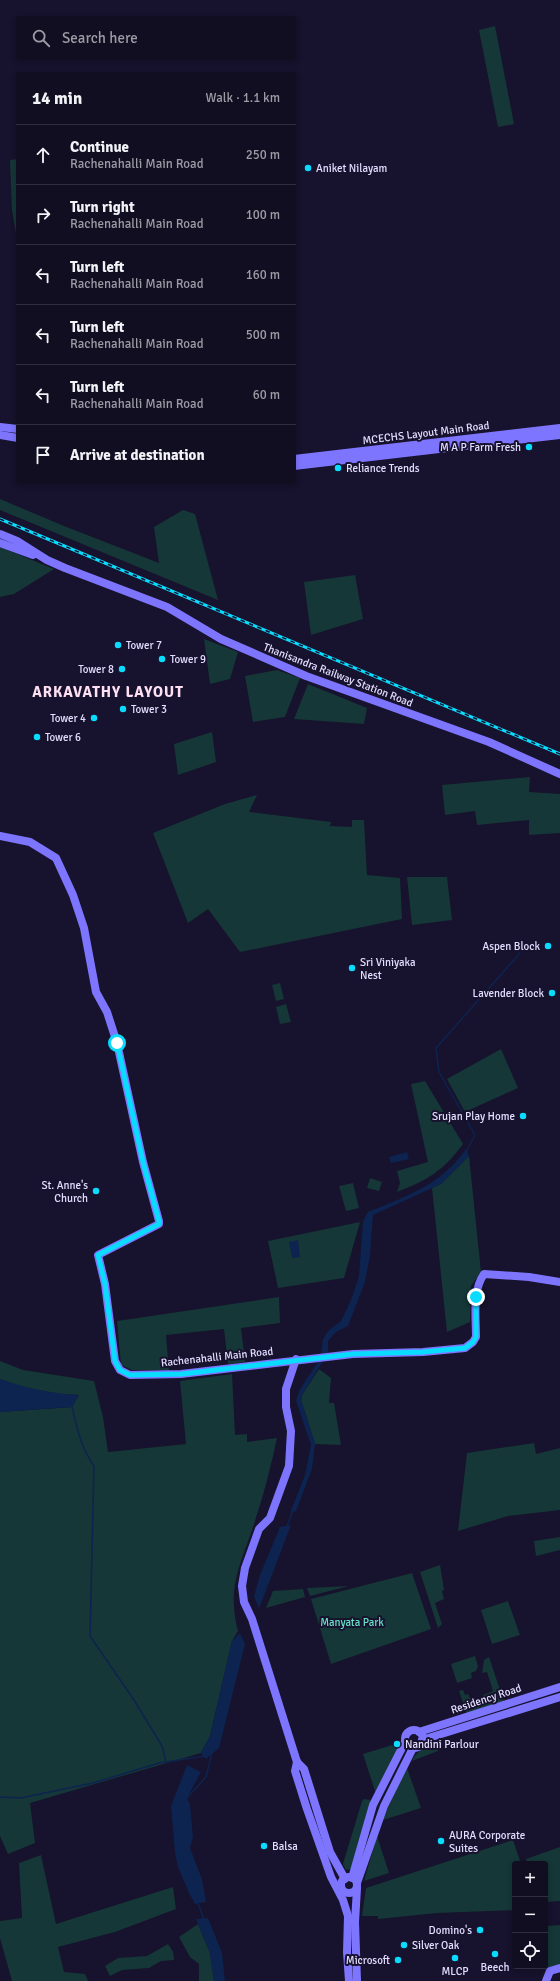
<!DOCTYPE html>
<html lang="en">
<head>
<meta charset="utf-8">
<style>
  :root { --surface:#110e22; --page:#1a172a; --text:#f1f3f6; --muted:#9c9ca5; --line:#302e40 }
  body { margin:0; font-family:Signika,sans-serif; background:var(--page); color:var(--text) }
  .controls { position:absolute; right:12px; bottom:12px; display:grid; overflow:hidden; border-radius:4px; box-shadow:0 2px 6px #0003 }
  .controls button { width:36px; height:36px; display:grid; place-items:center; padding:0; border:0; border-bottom:1px solid var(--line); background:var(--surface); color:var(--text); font:20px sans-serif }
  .stop { position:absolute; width:12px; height:12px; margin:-9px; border:3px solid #0adcff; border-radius:50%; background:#fff }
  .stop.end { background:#0adcff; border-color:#fff; box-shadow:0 1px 4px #0008 }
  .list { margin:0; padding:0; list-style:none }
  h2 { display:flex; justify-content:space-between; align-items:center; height:52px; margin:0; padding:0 16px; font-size:17px }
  h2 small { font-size:13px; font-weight:400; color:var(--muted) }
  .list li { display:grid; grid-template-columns:26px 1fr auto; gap:12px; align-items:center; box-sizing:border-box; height:60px; padding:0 16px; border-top:1px solid var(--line) }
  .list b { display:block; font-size:15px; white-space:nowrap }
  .list p { margin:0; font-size:13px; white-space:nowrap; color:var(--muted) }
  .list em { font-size:13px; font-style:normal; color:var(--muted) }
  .icon { flex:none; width:22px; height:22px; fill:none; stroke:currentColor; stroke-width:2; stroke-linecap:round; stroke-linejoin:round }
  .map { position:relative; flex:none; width:560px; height:1981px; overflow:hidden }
  .search { position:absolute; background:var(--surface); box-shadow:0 2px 6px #0003; left:16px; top:16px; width:280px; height:44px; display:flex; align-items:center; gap:10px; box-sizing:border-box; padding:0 14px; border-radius:4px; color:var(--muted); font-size:15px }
  .panel { position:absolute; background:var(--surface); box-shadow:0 2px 6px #0003; left:16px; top:72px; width:280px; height:412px; border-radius:4px }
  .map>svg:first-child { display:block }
  .green { fill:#153737 }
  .water { fill:#0d2350 }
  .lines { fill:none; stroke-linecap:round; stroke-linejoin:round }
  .stream { stroke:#0d2350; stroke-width:1.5 }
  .secondary { stroke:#7e75ff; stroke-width:8 }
  .rail-casing { stroke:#0adcff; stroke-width:3 }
  .rail { stroke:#17122d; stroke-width:1.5; stroke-dasharray:4.5; stroke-linecap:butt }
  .route { stroke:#0adcff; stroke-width:5 }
  .poi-dot { fill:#0adcff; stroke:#17122d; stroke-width:1.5 }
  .labels { text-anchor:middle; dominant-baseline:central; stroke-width:4; stroke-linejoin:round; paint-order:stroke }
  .poi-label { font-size:11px; fill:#e3deff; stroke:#17122d; text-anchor:start }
  .street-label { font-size:11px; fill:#e3deff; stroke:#17122d }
  .park-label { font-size:11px; fill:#67e2c8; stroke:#17122d }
  .district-label { font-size:15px; font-weight:bold; letter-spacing:1px; fill:#ffe0f2; stroke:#17122d }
</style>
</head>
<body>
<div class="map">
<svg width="560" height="1981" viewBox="0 0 560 1981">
  <rect width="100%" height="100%" fill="#17122d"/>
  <g class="green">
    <polygon points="495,26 514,124 498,127 479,30"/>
    <polygon points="18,159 18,245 12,210 10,160"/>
    <polygon points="0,499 64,526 159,563 154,527 183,510 195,514 218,600 0,510"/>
    <polygon points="0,547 54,569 14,594 0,597"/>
    <polygon points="355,575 363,619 311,635 304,582"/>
    <polygon points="204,639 238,652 230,679 210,684"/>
    <polygon points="277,670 300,678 285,717 253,722 245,676"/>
    <polygon points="308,684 367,708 364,724 294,719"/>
    <polygon points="212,732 216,762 178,775 174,744"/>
    <polygon points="530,777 529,792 560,794 560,833 529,835 529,820 477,825 475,811 445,815 442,785"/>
    <polygon points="257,795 249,812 331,822 330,826 352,827 352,820 364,820 367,875 400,878 402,919 240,952 208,909 188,923 153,833 225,804"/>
    <polygon points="407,877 447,877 452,920 412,925"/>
    <polygon points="280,983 284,999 276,1001 272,985"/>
    <polygon points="286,1004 291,1022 280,1024 276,1007"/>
    <polygon points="501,1049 518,1088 465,1112 447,1079"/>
    <path d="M425 1081 463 1144C443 1171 428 1180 397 1192L400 1183 397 1171 428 1162 411 1084Z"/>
    <polygon points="469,1156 481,1272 471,1286 470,1322 447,1332 432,1188 441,1184"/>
    <polygon points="370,1178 382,1182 379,1191 367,1188"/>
    <polygon points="353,1183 359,1208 346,1211 339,1186"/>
    <polygon points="360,1222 344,1278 278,1288 268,1241"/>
    <polygon points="279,1297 280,1323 241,1328 245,1362 228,1364 224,1329 166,1335 169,1370 132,1370 121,1365 117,1321"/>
    <path d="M0 1361 23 1370 94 1381 103 1417 108 1452 186 1444 180 1381 232 1374 235 1435 247 1434V1442L277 1438C271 1466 264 1494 255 1521 242 1563 226 1585 238 1631L232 1641 210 1736 201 1753 30 1803 35 1843 8 1854 0 1836V1412L72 1407 79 1395 60 1394 22 1387 0 1379Z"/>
    <polygon points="319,1369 331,1378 329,1403 334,1403 341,1445 315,1444 302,1403 302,1395"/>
    <polygon points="534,1443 536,1454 560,1448 560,1510 508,1516 458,1531 467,1453"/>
    <polygon points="560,1537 560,1550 536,1556 534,1541"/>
    <polygon points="440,1565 444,1590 442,1591 444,1599 435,1603 442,1624 438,1628 420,1572"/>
    <polygon points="412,1573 431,1629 331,1664 311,1599"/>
    <polygon points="349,1586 310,1596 307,1588"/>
    <polygon points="303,1589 305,1597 266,1608 273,1591"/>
    <polygon points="508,1601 520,1635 492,1644 481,1610"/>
    <polygon points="475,1656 478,1666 476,1671 471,1673 472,1678 457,1683 451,1664"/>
    <polygon points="489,1657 504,1702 467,1714 459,1691 463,1690 465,1695 468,1694 472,1703 481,1699 483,1695 493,1691 487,1672 482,1673 484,1660"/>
    <path d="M435 1740 438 1751 412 1761C416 1752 421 1751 426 1744Z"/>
    <polygon points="402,1742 376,1794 363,1754"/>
    <polygon points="406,1765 421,1808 383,1820"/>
    <polygon points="364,1799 371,1800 351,1869 346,1870 343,1864 362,1801"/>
    <polygon points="377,1836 389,1873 364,1881"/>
    <polygon points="513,1840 521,1864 515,1864 515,1910 437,1913 378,1919 378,1916 362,1916 366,1888"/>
    <polygon points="560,1847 560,1901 545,1902 545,1864 527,1864 526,1859"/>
    <polygon points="41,1855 56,1924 173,1887 176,1909 115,1932 58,1947 64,1972 85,1974 88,1981 12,1981 0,1938 0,1921 22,1918 19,1863"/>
    <polygon points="198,1924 210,1953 214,1981 199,1981 199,1964 190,1957 179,1937"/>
    <polygon points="560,1925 560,1965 545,1970 545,1926"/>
    <polygon points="168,1944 173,1952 174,1960 161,1961 149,1968 122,1970 110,1976 105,1966 118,1958 147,1956"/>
  </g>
  <g class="water">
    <path d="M466 1149 469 1156 441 1184 373 1215 370 1255 365 1282 348 1326 336 1332 328 1341V1354L321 1355 323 1339 328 1331 341 1321 351 1300 359 1276 363 1221 368 1212C407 1196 441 1185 466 1149Z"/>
    <polygon points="407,1152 409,1159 391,1163 389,1157"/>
    <polygon points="298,1240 300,1257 292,1258 289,1242"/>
    <polygon points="323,1361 302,1395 302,1403 315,1444 312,1469 296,1511 290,1513 305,1475 311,1445 296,1401 300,1389 318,1362"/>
    <path d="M0 1379C26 1388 52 1394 79 1395L72 1407 0 1412Z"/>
    <polygon points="291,1525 259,1609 254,1596 260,1575 280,1527"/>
    <polygon points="240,1633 245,1644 219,1748 206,1759 201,1753 210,1736 232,1641"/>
    <polygon points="187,1765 201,1772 187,1798 190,1804 193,1837 190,1848 202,1879 206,1902 195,1904 189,1893 178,1867 175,1853 171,1806"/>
    <polygon points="208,1918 222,1953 225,1981 214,1981 210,1953 196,1919"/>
  </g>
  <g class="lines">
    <g class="stream">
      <polyline points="466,1152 475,1135 439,1072 436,1048 520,953"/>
      <path d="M72 1407C77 1428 81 1448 94 1466L90 1636 134 1700 162 1746 166 1762"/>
      <polyline points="287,1526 293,1511"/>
      <polyline points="0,1797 21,1798 93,1783 159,1763 205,1756"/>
      <polyline points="186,1799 206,1777 212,1753"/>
      <polyline points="198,1903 204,1920"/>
    </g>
    <g class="secondary">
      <polyline points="0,427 18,429"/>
      <polyline points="0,435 18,438"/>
      <polyline points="294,459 560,428"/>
      <polyline points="294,466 560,435"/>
      <polyline points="0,534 17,541 47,560 65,568 167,607 221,639 306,676 489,742 560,774"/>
      <polyline points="0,543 33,555"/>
      <path d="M0 836 30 842 56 858 73 895 84 928 96 992 107 1012 117 1043 143 1162 159 1221V1224L98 1255 105 1284 115 1361 120 1370 130 1375 181 1374 353 1354 423 1352 465 1348 473 1342 476 1337C476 1317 472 1291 484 1274L529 1277 560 1282"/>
      <polyline points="296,1359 286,1389 286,1407 291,1431 289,1466 270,1518 259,1529 245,1568 242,1586 244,1602 252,1619 297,1762 304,1769 330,1852 345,1879"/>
      <circle cx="414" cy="1739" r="9"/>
      <polyline points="419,1732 560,1687"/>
      <polyline points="422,1740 560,1697"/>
      <polyline points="297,1762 295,1771 307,1809 331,1877 343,1900 348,1916 347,1952 349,1981"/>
      <circle cx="349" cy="1885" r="8"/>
      <polyline points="352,1878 373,1805 405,1742"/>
      <polyline points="357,1883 384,1806 413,1748"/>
      <polyline points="357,1981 355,1922 357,1888"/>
      <polyline points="546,1981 550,1971 560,1968"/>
    </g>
    <g class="rail-casing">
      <polyline id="rail" points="0,519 560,754"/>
    </g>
    <use href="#rail" class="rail"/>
  </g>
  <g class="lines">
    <polyline class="route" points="117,1043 143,1162 159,1221 159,1224 98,1255 105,1284 115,1361 120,1370 130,1375 182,1374 353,1354 423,1352 465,1348 473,1342 476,1337 476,1297"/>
  </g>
  <g class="poi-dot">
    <circle cx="308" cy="168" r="4"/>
    <circle cx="529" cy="447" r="4"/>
    <circle cx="338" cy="468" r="4"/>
    <circle cx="118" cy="645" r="4"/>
    <circle cx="162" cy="659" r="4"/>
    <circle cx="122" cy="669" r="4"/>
    <circle cx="123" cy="709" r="4"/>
    <circle cx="94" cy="718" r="4"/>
    <circle cx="37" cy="737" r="4"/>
    <circle cx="548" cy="946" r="4"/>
    <circle cx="352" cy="968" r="4"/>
    <circle cx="552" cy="993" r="4"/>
    <circle cx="523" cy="1116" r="4"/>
    <circle cx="96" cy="1191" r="4"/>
    <circle cx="397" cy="1744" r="4"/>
    <circle cx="441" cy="1841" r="4"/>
    <circle cx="264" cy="1846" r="4"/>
    <circle cx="480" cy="1930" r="4"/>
    <circle cx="404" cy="1945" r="4"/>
    <circle cx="495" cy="1954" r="4"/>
    <circle cx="455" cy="1958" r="4"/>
    <circle cx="398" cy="1960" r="4"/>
  </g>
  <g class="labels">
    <g class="poi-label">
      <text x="316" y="168">Aniket Nilayam</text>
      <text x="521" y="447" text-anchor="end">M A P Farm Fresh</text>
      <text x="346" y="468">Reliance Trends</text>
      <text x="126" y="645">Tower 7</text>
      <text x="170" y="659">Tower 9</text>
      <text x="114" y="669" text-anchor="end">Tower 8</text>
      <text x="131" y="709">Tower 3</text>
      <text x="86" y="718" text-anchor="end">Tower 4</text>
      <text x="45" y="737">Tower 6</text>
      <text x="540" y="946" text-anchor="end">Aspen Block</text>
      <text x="360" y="962">Sri Viniyaka<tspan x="360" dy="13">Nest</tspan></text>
      <text x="544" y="993" text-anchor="end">Lavender Block</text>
      <text x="515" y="1116" text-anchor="end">Srujan Play Home</text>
      <text x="88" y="1185" text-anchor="end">St. Anne's<tspan x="88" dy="13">Church</tspan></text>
      <text x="405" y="1744">Nandini Parlour</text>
      <text x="449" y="1835">AURA Corporate<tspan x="449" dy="13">Suites</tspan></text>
      <text x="272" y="1846">Balsa</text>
      <text x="472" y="1930" text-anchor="end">Domino's</text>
      <text x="412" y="1945">Silver Oak</text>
      <text x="390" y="1960" text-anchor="end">Microsoft</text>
      <text x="495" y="1967" text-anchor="middle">Beech</text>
      <text x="455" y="1971" text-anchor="middle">MLCP</text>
    </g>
    <g class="street-label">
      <text transform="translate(426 433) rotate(-7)">MCECHS Layout Main Road</text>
      <text transform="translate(338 675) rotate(21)">Thanisandra Railway Station Road</text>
      <text transform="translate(217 1357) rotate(-6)">Rachenahalli Main Road</text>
      <text transform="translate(486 1699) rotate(-18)">Residency Road</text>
    </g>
    <g class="park-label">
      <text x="352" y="1622">Manyata Park</text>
    </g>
    <g class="district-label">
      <text x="108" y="692">ARKAVATHY LAYOUT</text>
    </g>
  </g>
</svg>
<div class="controls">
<button>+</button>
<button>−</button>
<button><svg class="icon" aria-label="locate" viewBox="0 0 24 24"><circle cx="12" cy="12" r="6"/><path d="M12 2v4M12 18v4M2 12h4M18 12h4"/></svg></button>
</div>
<div class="stop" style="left:117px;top:1043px"></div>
<div class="stop end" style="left:476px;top:1297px"></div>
<div class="search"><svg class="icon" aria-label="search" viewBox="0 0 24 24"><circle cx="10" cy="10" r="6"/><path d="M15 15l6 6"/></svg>Search here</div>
<section class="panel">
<h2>14 min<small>Walk · 1.1 km</small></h2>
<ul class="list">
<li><svg class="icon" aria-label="ahead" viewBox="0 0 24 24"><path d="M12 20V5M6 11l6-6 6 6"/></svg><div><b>Continue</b><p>Rachenahalli Main Road</p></div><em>250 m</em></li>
<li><svg class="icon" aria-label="right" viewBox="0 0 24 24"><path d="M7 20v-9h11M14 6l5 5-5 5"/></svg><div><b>Turn right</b><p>Rachenahalli Main Road</p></div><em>100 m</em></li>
<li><svg class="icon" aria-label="left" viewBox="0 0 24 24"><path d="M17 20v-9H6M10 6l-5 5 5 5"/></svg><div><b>Turn left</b><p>Rachenahalli Main Road</p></div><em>160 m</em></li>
<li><svg class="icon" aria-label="left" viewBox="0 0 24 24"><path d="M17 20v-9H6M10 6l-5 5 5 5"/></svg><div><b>Turn left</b><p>Rachenahalli Main Road</p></div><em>500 m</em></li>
<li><svg class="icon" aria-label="left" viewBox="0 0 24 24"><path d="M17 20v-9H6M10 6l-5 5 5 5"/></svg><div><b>Turn left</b><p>Rachenahalli Main Road</p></div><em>60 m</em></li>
<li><svg class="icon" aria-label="arrive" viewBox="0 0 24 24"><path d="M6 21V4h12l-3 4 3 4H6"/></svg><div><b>Arrive at destination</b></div></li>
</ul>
</section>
</div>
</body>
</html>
